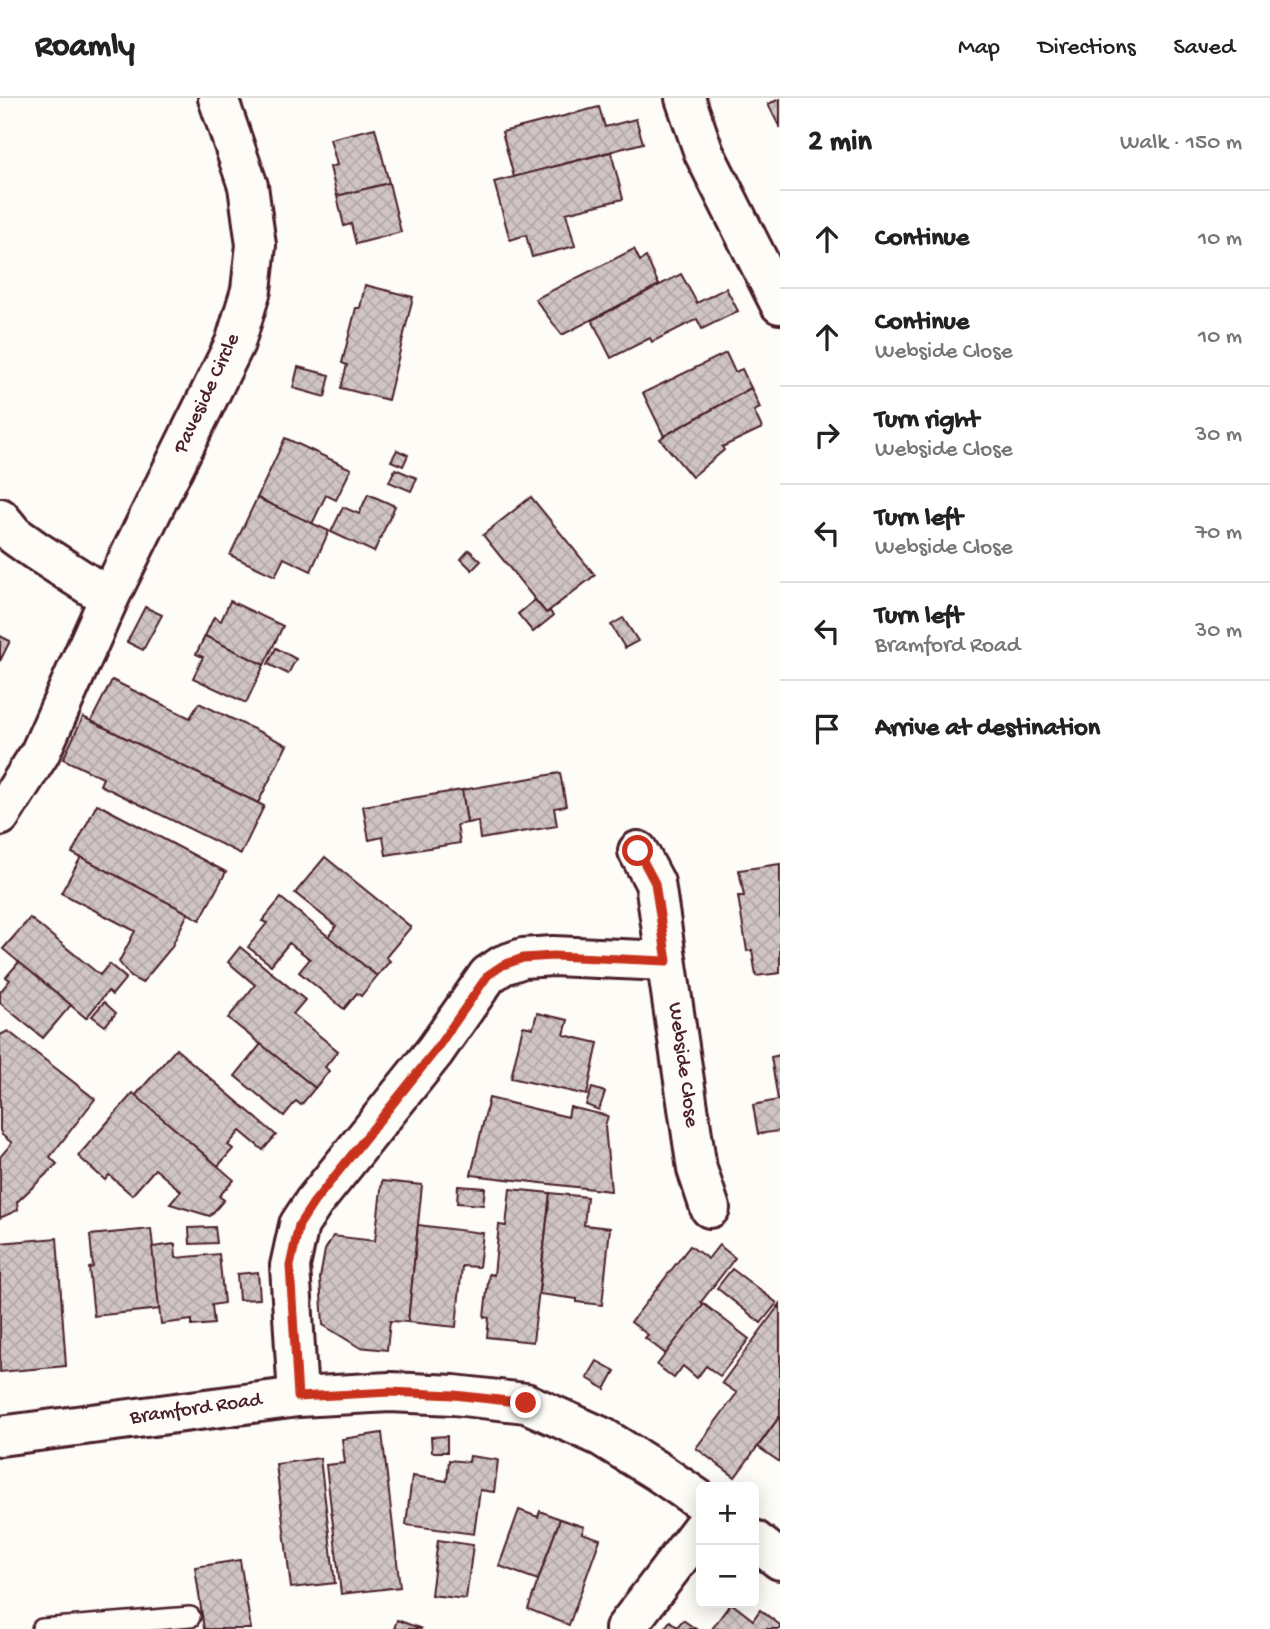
<!DOCTYPE html>
<html lang="en">
<head>
<meta charset="utf-8">
<style>
  :root { --surface:#fff; --page:#f6f6f6; --text:#222; --muted:#767676; --line:#e0e0e0 }
  body { margin:0; font-family:"Gochi Hand",sans-serif; background:var(--page); color:var(--text) }
  .controls { position:absolute; right:21px; bottom:21px; display:grid; overflow:hidden; border-radius:10px; box-shadow:0 4px 18px #0003 }
  .controls button { width:63px; height:63px; display:grid; place-items:center; padding:0; border:0; border-bottom:2px solid var(--line); background:var(--surface); color:var(--text); font:35px sans-serif }
  .stop { position:absolute; width:21px; height:21px; margin:-16px; border:5px solid #c8321e; border-radius:50%; background:#fff }
  .stop.end { background:#c8321e; border-color:#fff; box-shadow:0 2px 7px #0008 }
  .list { margin:0; padding:0; list-style:none }
  h2 { display:flex; justify-content:space-between; align-items:center; height:91px; margin:0; padding:0 28px; font-size:30px }
  h2 small { font-size:23px; font-weight:400; color:var(--muted) }
  .list li { display:grid; grid-template-columns:46px 1fr auto; gap:21px; align-items:center; box-sizing:border-box; height:98px; padding:0 28px; border-top:2px solid var(--line) }
  .list b { display:block; font-size:26px; white-space:nowrap }
  .list p { margin:0; font-size:23px; white-space:nowrap; color:var(--muted) }
  .list em { font-size:23px; font-style:normal; color:var(--muted) }
  .icon { flex:none; width:38px; height:38px; fill:none; stroke:currentColor; stroke-width:2; stroke-linecap:round; stroke-linejoin:round }
  .map { position:relative; flex:none; width:780px; height:1531px; overflow:hidden }
  header { display:flex; align-items:center; gap:42px; box-sizing:border-box; height:98px; padding:0 35px; background:var(--surface); border-bottom:2px solid var(--line) }
  header strong { font-size:33px }
  nav { display:flex; gap:38px; margin-inline-start:auto; font-size:24px }
  main { display:flex }
  aside { flex:1; background:var(--surface) }
  .map>svg:first-child { display:block }
  .building { fill:url(#building-cross-hatch); stroke:#4a1f2b; stroke-width:2 }
  .lines { fill:none; stroke-linecap:round; stroke-linejoin:round }
  .lane-casing { stroke:#4a1f2b; stroke-width:24 }
  .street-casing { stroke:#4a1f2b; stroke-width:44 }
  .lane { stroke:#fdfcf7; stroke-width:19 }
  .street { stroke:#fdfcf7; stroke-width:38 }
  .route { stroke:#c8321e; stroke-width:9 }
  .labels { text-anchor:middle; dominant-baseline:central; stroke-width:5; stroke-linejoin:round; paint-order:stroke }
  .street-label { font-size:21px; fill:#4a1f2b; stroke:#fdfcf7 }
</style>
</head>
<body>
<header>
<strong>Roamly</strong>
<nav><a>Map</a><a>Directions</a><a>Saved</a></nav>
</header>
<main>
<div class="map">
<svg width="780" height="1531" viewBox="0 0 780 1531">
  <defs>
    <pattern id="building-cross-hatch" width="8" height="8" patternUnits="userSpaceOnUse" patternTransform="scale(1.75)"><rect width="8" height="8" fill="#d0c5c4"/><path d="M0 0l8 8M0 8l8-8" fill="none" stroke="#b4a9a9"/></pattern>
  </defs>
  <rect width="100%" height="100%" fill="#fdfcf7"/>
  <filter id="ink" filterUnits="userSpaceOnUse"><feTurbulence type="fractalNoise" baseFrequency=".0143" numOctaves="2"/><feDisplacementMap in="SourceGraphic" scale="14" xChannelSelector="R" yChannelSelector="G"/><feConvolveMatrix kernelMatrix="1 2 1 2 8 2 1 2 1" color-interpolation-filters="sRGB"/></filter>
  <g filter="url(#ink)">
    <g class="building">
      <polygon points="780,1 780,30 768,6"/>
      <polygon points="599,9 605,29 636,21 643,45 514,79 502,34"/>
      <polygon points="375,30 389,85 337,98 330,69 337,67 330,41"/>
      <polygon points="611,54 623,101 566,115 575,148 532,159 526,137 510,142 494,84"/>
      <polygon points="389,85 401,134 356,146 351,126 344,128 337,98"/>
      <polygon points="634,151 640,163 646,159 659,187 562,237 535,201"/>
      <polygon points="681,176 697,205 726,190 738,213 702,231 697,221 652,244 650,240 611,260 592,222"/>
      <polygon points="365,187 413,199 388,302 341,290 347,267 342,265 356,210 360,210"/>
      <polygon points="726,255 735,274 742,271 751,290 664,338 643,295"/>
      <polygon points="298,269 330,277 325,299 293,290"/>
      <polygon points="751,290 760,310 754,313 762,330 722,349 724,352 692,379 660,341 664,338"/>
      <polygon points="285,340 351,371 336,402 326,397 312,426 257,400"/>
      <polygon points="397,352 408,357 403,368 391,363"/>
      <polygon points="395,371 417,380 411,393 389,384"/>
      <polygon points="368,396 395,408 374,454 331,434 343,409 359,416"/>
      <polygon points="531,399 595,477 546,515 483,437"/>
      <polygon points="257,400 329,433 311,473 284,460 275,478 230,457"/>
      <polygon points="469,452 481,463 472,472 461,461"/>
      <polygon points="535,502 546,515 550,513 553,518 533,534 518,516"/>
      <polygon points="230,503 283,528 264,567 205,538 214,519 221,523"/>
      <polygon points="145,509 162,517 143,552 127,544"/>
      <polygon points="623,520 638,543 625,550 611,527"/>
      <polygon points="0,538 10,543 0,563"/>
      <polygon points="205,538 264,567 246,605 193,580 203,559 196,556"/>
      <polygon points="276,550 296,561 288,576 268,566"/>
      <polygon points="112,582 190,620 199,605 287,647 258,705 91,623"/>
      <polygon points="83,619 264,708 241,756 100,687 103,680 63,661"/>
      <polygon points="560,675 566,708 554,710 557,728 480,741 478,723 467,725 462,692"/>
      <polygon points="462,692 467,725 457,727 460,745 386,757 383,739 369,742 363,708"/>
      <polygon points="97,706 226,774 200,822 72,755"/>
      <polygon points="81,759 188,815 171,850 142,885 131,879 119,864 135,833 61,795"/>
      <polygon points="325,759 411,829 386,859 390,863 377,878 328,839 336,828 295,795"/>
      <polygon points="780,766 780,875 756,878 752,852 747,853 738,798 744,798 739,772"/>
      <polygon points="281,800 377,878 361,898 357,895 344,911 299,874 310,861 289,845 271,867 248,849 267,825 262,823"/>
      <polygon points="30,820 100,877 109,866 126,880 112,897 108,893 86,920 3,851"/>
      <polygon points="240,849 305,902 293,916 338,953 325,969 329,973 315,990 228,920 255,887 228,864"/>
      <polygon points="19,864 71,907 43,940 0,905 0,894 10,882 6,879"/>
      <polygon points="104,904 116,915 105,928 92,918"/>
      <polygon points="537,915 568,922 564,937 598,945 587,997 511,980 523,928 533,930"/>
      <polygon points="8,933 95,1001 50,1059 57,1066 17,1104 18,1112 0,1120 0,1059 12,1045 2,1037 0,1032 0,937"/>
      <polygon points="261,946 315,990 301,1007 296,1003 284,1018 235,978"/>
      <polygon points="176,951 276,1037 263,1052 240,1033 228,1047 233,1051 218,1068 135,998"/>
      <polygon points="780,957 780,1033 758,1036 753,1007 778,1002 771,959"/>
      <polygon points="592,990 605,994 599,1012 586,1007"/>
      <polygon points="133,995 234,1082 219,1098 224,1102 210,1118 170,1106 181,1093 155,1071 132,1097 109,1077 105,1082 78,1058"/>
      <polygon points="489,1000 568,1019 570,1009 608,1018 605,1028 611,1093 471,1077"/>
      <polygon points="382,1083 422,1087 408,1224 390,1223 387,1252 359,1249 323,1227 320,1180 325,1152 333,1138 375,1143"/>
      <polygon points="458,1088 485,1090 483,1107 457,1105"/>
      <polygon points="510,1091 550,1095 533,1244 487,1239 489,1220 484,1219 489,1176 494,1177 499,1127 506,1128"/>
      <polygon points="550,1095 587,1099 584,1127 610,1130 602,1207 577,1204 577,1201 539,1196"/>
      <polygon points="418,1127 483,1135 479,1169 462,1168 456,1229 408,1224"/>
      <polygon points="215,1129 217,1145 190,1146 189,1130"/>
      <polygon points="151,1131 160,1211 94,1218 89,1170 93,1169 90,1137"/>
      <polygon points="57,1140 66,1268 0,1274 0,1145"/>
      <polygon points="175,1146 176,1160 219,1156 224,1205 212,1207 214,1226 192,1228 192,1222 161,1226 152,1149"/>
      <polygon points="719,1147 735,1160 701,1204 704,1206 666,1256 645,1240 648,1237 631,1224 690,1148 708,1161"/>
      <polygon points="732,1171 777,1205 761,1225 717,1190"/>
      <polygon points="258,1174 260,1201 239,1202 237,1176"/>
      <polygon points="704,1206 749,1241 720,1278 706,1268 697,1280 683,1268 674,1280 657,1267"/>
      <polygon points="780,1206 780,1318 735,1379 696,1350 737,1295 722,1285"/>
      <polygon points="597,1263 615,1273 605,1291 587,1280"/>
      <polygon points="780,1318 780,1364 758,1349"/>
      <polygon points="382,1335 400,1489 341,1496 326,1367 345,1365 342,1341"/>
      <polygon points="447,1338 447,1354 432,1354 431,1339"/>
      <polygon points="470,1358 498,1362 494,1394 480,1392 474,1436 406,1427 412,1378 447,1383 449,1362 469,1364"/>
      <polygon points="320,1360 335,1485 291,1490 276,1366"/>
      <polygon points="519,1412 538,1419 540,1413 560,1421 538,1482 499,1468"/>
      <polygon points="560,1421 584,1429 582,1435 600,1441 569,1527 528,1511"/>
      <polygon points="438,1442 473,1447 466,1501 431,1497"/>
      <polygon points="240,1462 251,1531 204,1531 195,1469"/>
      <polygon points="731,1505 753,1522 760,1512 780,1527 780,1531 712,1531"/>
      <polygon points="397,1522 422,1531 394,1531"/>
      <polygon points="683,1522 696,1531 664,1531 670,1523 677,1529"/>
    </g>
    <g class="lines">
      <g class="lane-casing">
        <polyline id="lane" points="42,1531 190,1519"/>
      </g>
      <g class="street-casing">
        <g id="street">
          <polyline points="685,0 704,55 780,206"/>
          <polyline points="0,420 14,437 35,452 109,500"/>
          <polyline points="0,718 40,655 109,500 235,245 251,192 256,147 248,88 218,0"/>
          <polyline points="638,753 655,785 697,1071 710,1110"/>
          <polyline points="298,1299 290,1168 299,1127 314,1104 435,953 488,877 503,867 523,860 553,858 666,863"/>
          <polyline points="0,1338 298,1299 390,1294 454,1297 526,1305 602,1339 657,1373 701,1403"/>
          <polyline points="754,1442 780,1462"/>
          <polyline points="625,1531 701,1431"/>
        </g>
      </g>
      <use href="#lane" class="lane"/>
      <use href="#street" class="street"/>
    </g>
  </g>
  <g class="lines" filter="url(#ink)">
    <polyline class="route" points="526,1305 454,1297 390,1294 298,1299 290,1168 299,1127 314,1104 435,953 488,877 503,867 523,860 553,858 667,863 655,785 638,753"/>
  </g>
  <g class="labels">
    <g class="street-label">
      <text transform="translate(208 296) rotate(-65)">Paveside Circle</text>
      <text transform="translate(682 967) rotate(82)">Webside Close</text>
      <text transform="translate(196 1312) rotate(-8)">Bramford Road</text>
    </g>
  </g>
</svg>
<div class="controls">
<button>+</button>
<button>−</button>
</div>
<div class="stop" style="left:638px;top:753px"></div>
<div class="stop end" style="left:526px;top:1305px"></div>
</div>
<aside>
<h2>2 min<small>Walk · 150 m</small></h2>
<ul class="list">
<li><svg class="icon" aria-label="ahead" viewBox="0 0 24 24"><path d="M12 20V5M6 11l6-6 6 6"/></svg><div><b>Continue</b></div><em>10 m</em></li>
<li><svg class="icon" aria-label="ahead" viewBox="0 0 24 24"><path d="M12 20V5M6 11l6-6 6 6"/></svg><div><b>Continue</b><p>Webside Close</p></div><em>10 m</em></li>
<li><svg class="icon" aria-label="right" viewBox="0 0 24 24"><path d="M7 20v-9h11M14 6l5 5-5 5"/></svg><div><b>Turn right</b><p>Webside Close</p></div><em>30 m</em></li>
<li><svg class="icon" aria-label="left" viewBox="0 0 24 24"><path d="M17 20v-9H6M10 6l-5 5 5 5"/></svg><div><b>Turn left</b><p>Webside Close</p></div><em>70 m</em></li>
<li><svg class="icon" aria-label="left" viewBox="0 0 24 24"><path d="M17 20v-9H6M10 6l-5 5 5 5"/></svg><div><b>Turn left</b><p>Bramford Road</p></div><em>30 m</em></li>
<li><svg class="icon" aria-label="arrive" viewBox="0 0 24 24"><path d="M6 21V4h12l-3 4 3 4H6"/></svg><div><b>Arrive at destination</b></div></li>
</ul>
</aside>
</main>
</body>
</html>
